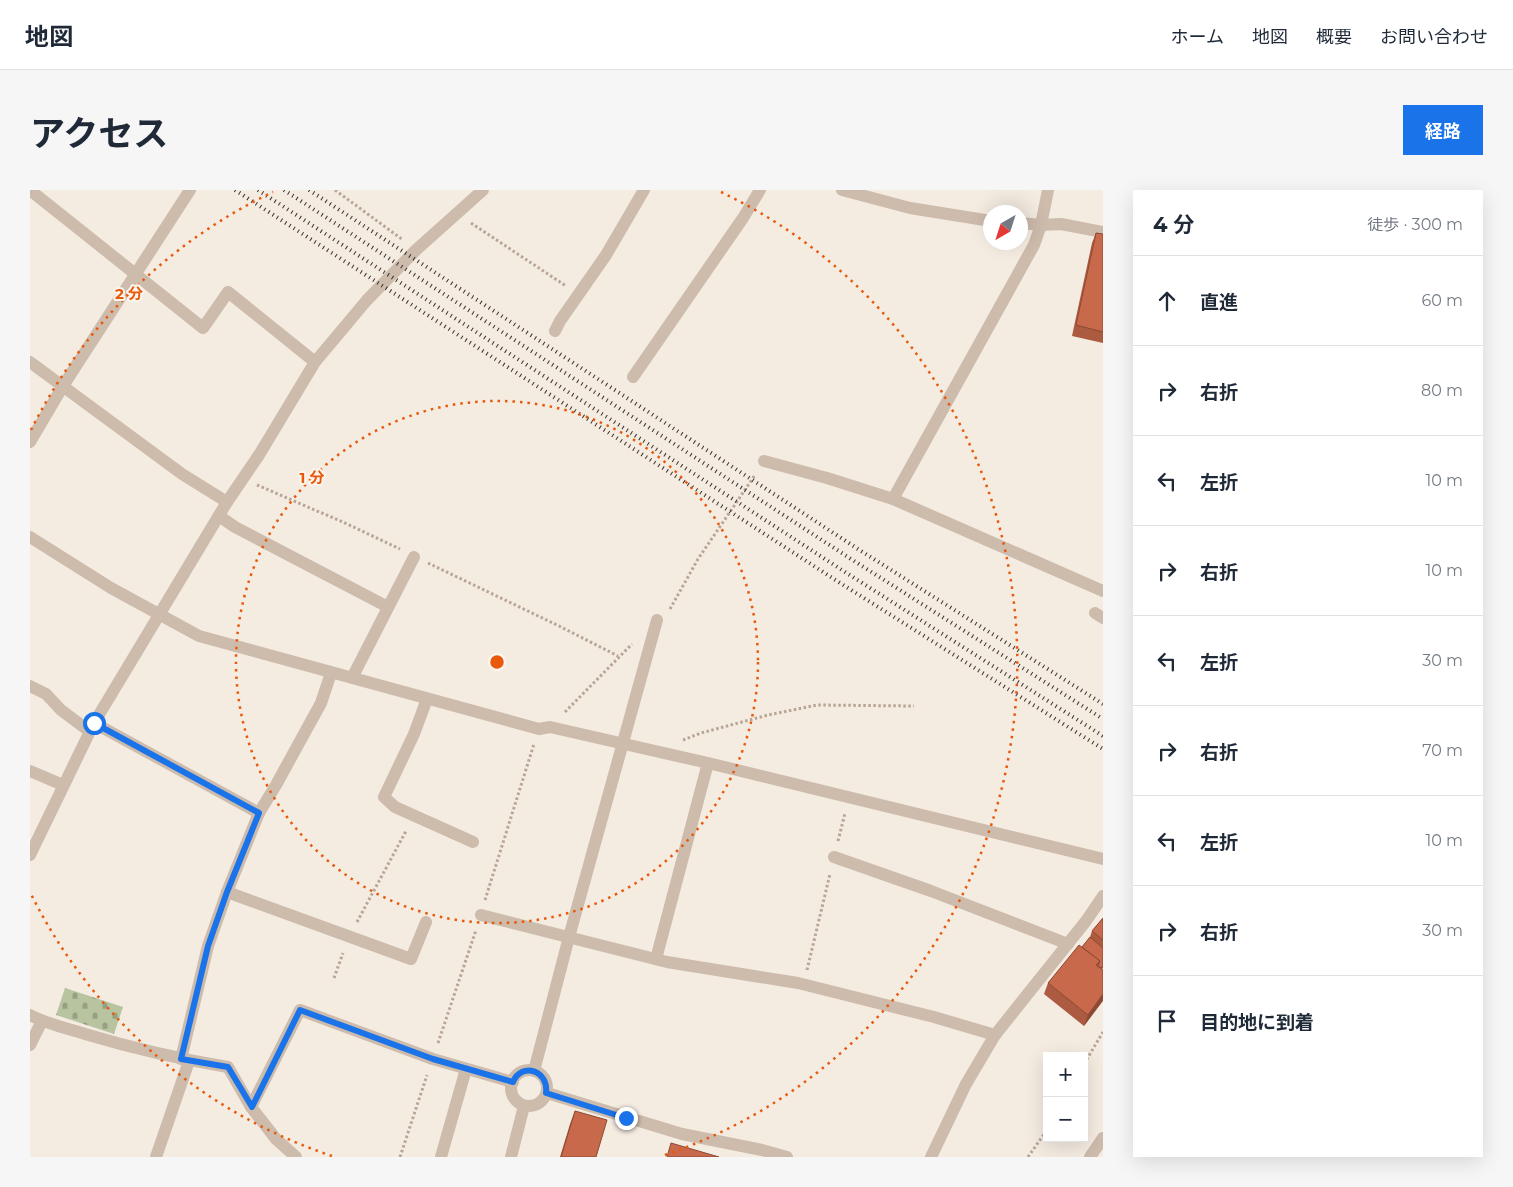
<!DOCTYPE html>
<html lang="ja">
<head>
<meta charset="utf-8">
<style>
  :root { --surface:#fff; --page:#f6f6f7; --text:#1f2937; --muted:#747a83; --line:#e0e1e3; --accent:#1a73e8 }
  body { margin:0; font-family:Montserrat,"Noto Sans JP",sans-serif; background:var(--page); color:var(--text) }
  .controls { position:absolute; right:15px; bottom:15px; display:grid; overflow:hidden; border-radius:0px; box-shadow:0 5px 20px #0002 }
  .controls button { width:45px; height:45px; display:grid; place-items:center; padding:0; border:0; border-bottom:1px solid var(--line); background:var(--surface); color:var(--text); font:25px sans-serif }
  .compass { position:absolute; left:953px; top:15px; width:45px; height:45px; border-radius:50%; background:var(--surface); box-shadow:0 5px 20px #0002; rotate:219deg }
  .stop { position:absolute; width:15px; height:15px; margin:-11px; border:4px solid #1a73e8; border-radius:50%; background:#fff }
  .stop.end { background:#1a73e8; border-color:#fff; box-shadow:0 1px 5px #0008 }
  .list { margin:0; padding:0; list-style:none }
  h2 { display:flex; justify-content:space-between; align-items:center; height:65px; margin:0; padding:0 20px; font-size:21px }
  h2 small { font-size:16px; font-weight:400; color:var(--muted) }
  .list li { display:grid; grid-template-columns:32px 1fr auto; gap:15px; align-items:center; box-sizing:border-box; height:90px; padding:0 20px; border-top:1px solid var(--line) }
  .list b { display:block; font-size:19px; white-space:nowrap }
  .list em { font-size:16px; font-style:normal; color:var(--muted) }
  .icon { flex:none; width:28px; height:28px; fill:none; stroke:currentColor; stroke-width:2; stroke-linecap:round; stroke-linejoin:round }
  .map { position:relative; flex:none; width:1073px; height:967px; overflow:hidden; border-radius:0px }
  header { display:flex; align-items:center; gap:30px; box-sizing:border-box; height:70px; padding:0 25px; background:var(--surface); border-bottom:1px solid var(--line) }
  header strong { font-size:24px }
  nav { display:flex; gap:28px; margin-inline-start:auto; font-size:18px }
  .intro { display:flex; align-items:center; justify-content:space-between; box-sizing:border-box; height:120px; padding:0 30px }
  h1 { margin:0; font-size:35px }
  .button { padding:12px 22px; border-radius:0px; background:var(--accent); color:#fff; font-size:18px; font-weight:700 }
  main { display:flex; gap:30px; padding:0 30px }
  aside { flex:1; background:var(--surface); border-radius:0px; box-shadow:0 5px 20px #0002 }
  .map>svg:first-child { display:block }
  .cemetery { fill:url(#cemetery-stones) }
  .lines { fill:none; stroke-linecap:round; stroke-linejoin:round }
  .path { stroke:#b9a596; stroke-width:3; stroke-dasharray:2.5 2.5; stroke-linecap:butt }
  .minor { stroke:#cdbbac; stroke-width:12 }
  .rail { stroke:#3b302b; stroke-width:4; stroke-dasharray:1 4; stroke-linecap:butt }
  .wall { fill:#ac5a40 }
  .shaded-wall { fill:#8c4a34 }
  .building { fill:#c8694b; stroke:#8c4a34 }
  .route { stroke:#1a73e8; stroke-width:6 }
  .ring { fill:none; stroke:#e8590c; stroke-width:2.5; stroke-dasharray:2.5 5 }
  .centre { fill:#e8590c; stroke:#fbf5ee; stroke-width:2.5 }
  .ring-label { font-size:15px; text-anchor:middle; font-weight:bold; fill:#e8590c; stroke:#fbf5ee; stroke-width:4; stroke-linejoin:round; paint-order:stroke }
</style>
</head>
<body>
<header>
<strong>地図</strong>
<nav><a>ホーム</a><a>地図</a><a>概要</a><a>お問い合わせ</a></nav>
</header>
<div class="intro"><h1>アクセス</h1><a class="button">経路</a></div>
<main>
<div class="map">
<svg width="1073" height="967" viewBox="0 0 1073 967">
  <defs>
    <pattern id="cemetery-stones" width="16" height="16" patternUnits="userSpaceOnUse" patternTransform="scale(1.25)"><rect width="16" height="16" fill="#b8c4a0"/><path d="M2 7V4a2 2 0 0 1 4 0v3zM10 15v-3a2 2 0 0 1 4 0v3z" fill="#97a083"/></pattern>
  </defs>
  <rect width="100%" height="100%" fill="#f4ebe1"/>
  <polygon class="cemetery" points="35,798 93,817 84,844 26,825"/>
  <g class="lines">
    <g class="path">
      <polyline points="305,0 373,50"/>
      <polyline points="441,33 536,96"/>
      <polyline points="227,295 315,333 370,359"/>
      <polyline points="398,373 529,436 588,466"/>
      <polyline points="640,419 668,369 725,285"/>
      <polyline points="535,522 602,454"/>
      <polyline points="653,550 671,543 738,525 787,515 884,516"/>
      <polyline points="808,651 815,623"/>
      <polyline points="455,710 504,554"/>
      <polyline points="327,732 376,641"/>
      <polyline points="777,780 800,684"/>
      <polyline points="304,788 313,763"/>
      <polyline points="408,853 446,740"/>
      <polyline points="1054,874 1073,842"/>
      <polyline points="370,967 397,885"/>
      <polyline points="998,967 1017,940"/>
    </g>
    <g class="minor">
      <polyline points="0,0 173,138 198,102 285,172"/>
      <polyline points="812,0 880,18 961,31"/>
      <polyline points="991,33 1011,35 1031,34 1073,42"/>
      <polyline points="525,141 530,131 576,65 614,0"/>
      <polyline points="0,172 152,284 197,312"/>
      <polyline points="603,187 713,28 730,0"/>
      <polyline points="0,252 33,196 160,0"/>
      <polyline points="734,271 797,288 863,309 1073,401"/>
      <polyline points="863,309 1004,55 1011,35 1018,0"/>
      <polyline points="189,326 205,337 358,417"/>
      <polyline points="0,347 81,398 169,446 509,539 520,537 678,573 1073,669"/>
      <polyline points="1065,423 1073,428"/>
      <polyline points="322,488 384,367"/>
      <polyline points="0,496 16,504 31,520 59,541"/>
      <polyline points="397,509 384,544 354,607 365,617 443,652"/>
      <polyline points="64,533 229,623"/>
      <polyline points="0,581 33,595"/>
      <polyline points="0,665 64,533 197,312 229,265 285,172 337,110 386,60 453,0"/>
      <polyline points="804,667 901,701 1038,754"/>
      <polyline points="197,702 381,769 396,732"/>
      <polyline points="451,725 637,772 768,793 904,827 965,845"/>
      <polyline points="626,769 678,573"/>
      <path d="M0 825C17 834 36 838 55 844 102 858 149 869 198 877L221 917 246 949 266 967"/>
      <polyline points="0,855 12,831"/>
      <polyline points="151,869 178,756 197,702 229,623 246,595 291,513 301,483"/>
      <circle cx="499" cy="898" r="18"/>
      <polyline points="504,881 539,747 627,430"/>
      <polyline points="517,903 652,944 732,960 757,967"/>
      <polyline points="221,917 270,820 403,869 483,892"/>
      <polyline points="126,967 159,871"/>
      <polyline points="411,967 436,879"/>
      <polyline points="481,967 494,916"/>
      <polyline points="901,967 936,894 965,845 1056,731 1073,706"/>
      <polyline points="1060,967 1073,948"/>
    </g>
    <g class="rail">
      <polyline points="205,0 807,391 1073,559"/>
      <polyline points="228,0 815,382 1073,546"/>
      <polyline points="254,0 821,369 1073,529"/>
      <polyline points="279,0 828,359 1073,514"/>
    </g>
  </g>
  <g class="wall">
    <polygon points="1066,43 1073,44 1073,153 1042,146 1062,53"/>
    <polygon points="1073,728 1073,778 1072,779 1072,780 1073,779 1073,811 1054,836 1014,804 1018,793 1052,757 1060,747 1062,741"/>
    <polygon points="545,921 566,967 530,967 540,934"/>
  </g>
  <polygon class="shaded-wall" points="1073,804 1073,810 1054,836 1058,825"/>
  <g class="building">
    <polygon points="1066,43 1073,44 1073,142 1046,135"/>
    <polygon points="1073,728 1073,750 1062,741"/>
    <polygon points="1060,747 1073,758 1073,776 1071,778 1068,776 1070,771 1052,757"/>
    <polygon points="1049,755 1070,771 1066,775 1073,780 1073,804 1058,825 1018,793"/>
    <polygon points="545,921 577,930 566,967 531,967"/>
    <polygon points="641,953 689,967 637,967"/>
  </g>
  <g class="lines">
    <path class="route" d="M64 533 229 623 197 702 178 756 151 869 198 877 222 917 270 820 403 869 483 892C492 871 519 881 516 903L596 928"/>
  </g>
  <g class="ring">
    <circle cx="467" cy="472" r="261"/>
    <path d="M302 966A521 521 0 0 1 1 704M1 240A521 521 0 0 1 243 2M691 2A521 521 0 0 1 632 966"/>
  </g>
  <circle cx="467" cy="472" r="8" class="centre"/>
  <g class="ring-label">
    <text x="99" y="109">2 分</text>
    <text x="282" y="293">1 分</text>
  </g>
</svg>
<div class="controls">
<button>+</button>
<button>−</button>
</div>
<svg class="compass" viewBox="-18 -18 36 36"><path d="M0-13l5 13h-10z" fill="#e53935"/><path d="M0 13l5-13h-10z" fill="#747a83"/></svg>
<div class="stop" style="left:64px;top:533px"></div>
<div class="stop end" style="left:596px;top:928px"></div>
</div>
<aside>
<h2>4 分<small>徒歩 · 300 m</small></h2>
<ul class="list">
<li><svg class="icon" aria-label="ahead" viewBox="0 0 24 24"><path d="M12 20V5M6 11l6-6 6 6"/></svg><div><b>直進</b></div><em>60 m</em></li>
<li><svg class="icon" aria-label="right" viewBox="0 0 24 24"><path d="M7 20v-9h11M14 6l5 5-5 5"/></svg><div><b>右折</b></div><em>80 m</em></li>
<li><svg class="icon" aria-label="left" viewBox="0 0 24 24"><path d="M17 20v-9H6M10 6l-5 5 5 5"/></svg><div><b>左折</b></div><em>10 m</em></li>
<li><svg class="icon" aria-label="right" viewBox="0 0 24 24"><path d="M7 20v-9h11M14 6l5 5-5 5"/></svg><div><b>右折</b></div><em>10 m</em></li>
<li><svg class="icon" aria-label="left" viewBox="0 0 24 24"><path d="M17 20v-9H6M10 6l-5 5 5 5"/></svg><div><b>左折</b></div><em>30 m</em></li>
<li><svg class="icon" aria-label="right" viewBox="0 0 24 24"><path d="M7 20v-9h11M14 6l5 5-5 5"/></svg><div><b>右折</b></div><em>70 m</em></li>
<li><svg class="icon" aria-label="left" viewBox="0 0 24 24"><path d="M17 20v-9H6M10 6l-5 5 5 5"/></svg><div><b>左折</b></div><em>10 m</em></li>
<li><svg class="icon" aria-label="right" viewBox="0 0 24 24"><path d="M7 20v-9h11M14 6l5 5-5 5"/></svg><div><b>右折</b></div><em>30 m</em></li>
<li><svg class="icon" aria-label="arrive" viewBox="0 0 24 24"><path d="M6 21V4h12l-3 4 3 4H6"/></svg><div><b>目的地に到着</b></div></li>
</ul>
</aside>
</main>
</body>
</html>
